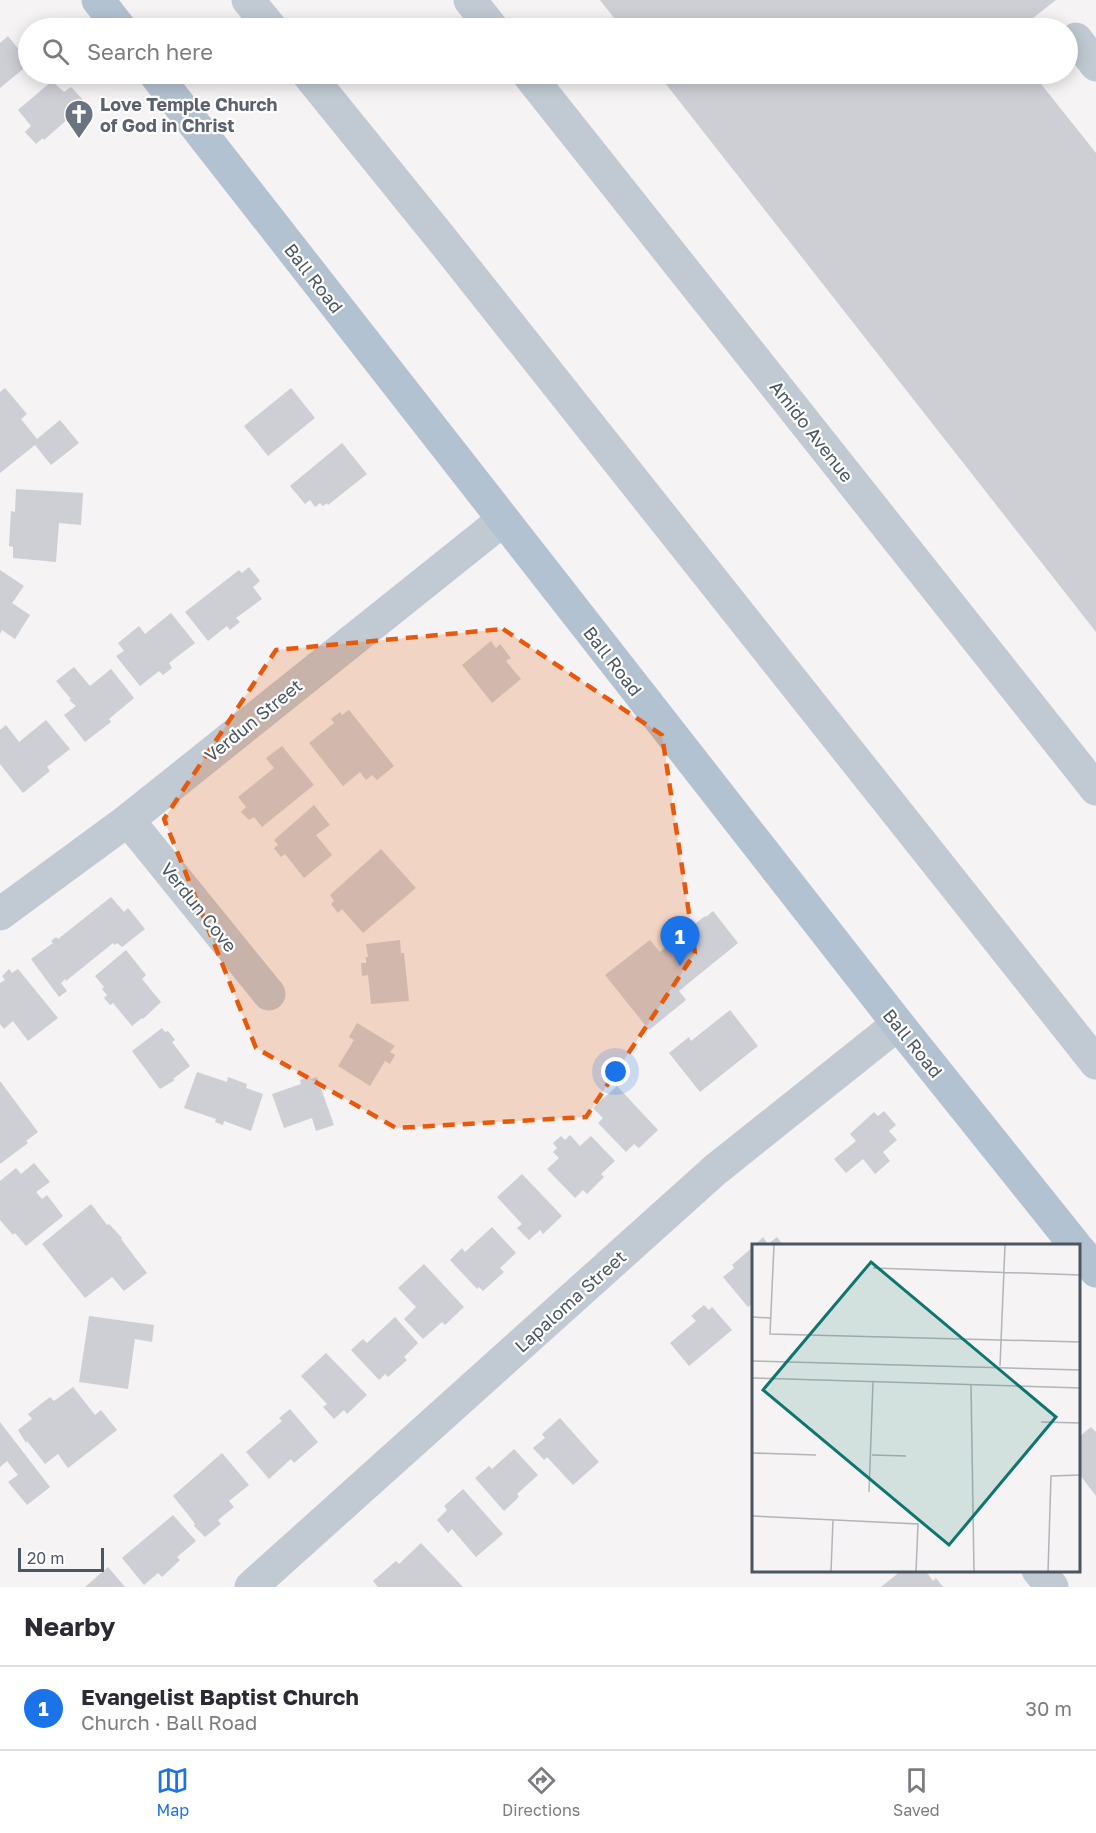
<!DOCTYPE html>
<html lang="en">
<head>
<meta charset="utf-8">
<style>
  :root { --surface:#fff; --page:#f7f7f7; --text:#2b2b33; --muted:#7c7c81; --line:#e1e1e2; --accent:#1a73e8 }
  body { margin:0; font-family:"Golos Text",sans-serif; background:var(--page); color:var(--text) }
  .scale { position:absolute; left:18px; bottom:15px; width:86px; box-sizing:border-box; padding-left:6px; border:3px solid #4a5661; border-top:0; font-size:16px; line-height:21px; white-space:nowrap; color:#4a5661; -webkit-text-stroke:4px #fff; paint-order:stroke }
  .you { position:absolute; left:616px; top:1072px; width:21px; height:21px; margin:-15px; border:4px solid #fff; border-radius:50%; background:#1a73e8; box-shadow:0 0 0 9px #1a73e833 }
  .badge { display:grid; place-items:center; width:39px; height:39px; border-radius:50%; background:var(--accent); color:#fff; font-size:20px; font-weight:700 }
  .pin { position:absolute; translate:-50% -50px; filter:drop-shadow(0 2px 3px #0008) }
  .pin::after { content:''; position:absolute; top:32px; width:21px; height:18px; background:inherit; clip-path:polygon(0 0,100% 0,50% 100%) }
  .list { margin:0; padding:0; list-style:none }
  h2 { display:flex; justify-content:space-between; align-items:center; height:78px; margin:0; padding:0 24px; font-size:26px }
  h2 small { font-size:20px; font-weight:400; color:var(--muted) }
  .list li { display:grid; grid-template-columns:39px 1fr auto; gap:18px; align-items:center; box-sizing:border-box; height:84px; padding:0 24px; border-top:2px solid var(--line) }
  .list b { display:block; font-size:22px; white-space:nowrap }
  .list p { margin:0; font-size:20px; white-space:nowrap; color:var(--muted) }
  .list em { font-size:20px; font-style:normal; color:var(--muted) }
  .icon { flex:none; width:33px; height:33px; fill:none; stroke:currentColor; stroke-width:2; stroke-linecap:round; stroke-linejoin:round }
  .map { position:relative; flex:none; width:1096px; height:1587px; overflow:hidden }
  .search { position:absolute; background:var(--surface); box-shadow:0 3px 15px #0003; left:18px; right:18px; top:18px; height:66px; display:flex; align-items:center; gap:15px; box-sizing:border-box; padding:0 21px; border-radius:33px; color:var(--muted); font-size:22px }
  .sheet { height:162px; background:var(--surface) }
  nav { display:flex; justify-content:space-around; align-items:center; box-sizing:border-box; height:84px; border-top:2px solid var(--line); background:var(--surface); font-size:16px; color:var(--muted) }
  nav a { display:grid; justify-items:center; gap:3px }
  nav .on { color:var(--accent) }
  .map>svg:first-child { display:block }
  .building { fill:#cdcfd5 }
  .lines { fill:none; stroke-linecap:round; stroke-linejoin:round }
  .minor { stroke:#c1cad2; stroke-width:33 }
  .major { stroke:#b3c2d1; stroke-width:33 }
  .marked { fill:#e8590c; fill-opacity:0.2; stroke:#e8590c; stroke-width:4.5; stroke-dasharray:12 8; stroke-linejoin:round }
  .labels { text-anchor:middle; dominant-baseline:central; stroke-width:4.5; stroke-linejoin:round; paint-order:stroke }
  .worship-label { font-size:18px; font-weight:bold; fill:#5b616d; stroke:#fff; text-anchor:start }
  .street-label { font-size:18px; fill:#4a5661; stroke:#fff }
  .inset-road { fill:none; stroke:#b1b4b9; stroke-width:1.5 }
  .view { fill:#0f766e; fill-opacity:0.15; stroke:#0f766e; stroke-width:3 }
  .inset-edge { fill:none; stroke:#4a5661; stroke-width:3 }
</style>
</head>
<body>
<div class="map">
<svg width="1096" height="1587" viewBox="0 0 1096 1587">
  <rect width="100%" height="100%" fill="#f5f3f3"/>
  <g class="building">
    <polygon points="600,0 1056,0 1020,28 622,28"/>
    <polygon points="8,36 28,61 28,65 0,88 0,43"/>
    <polygon points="658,74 1033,74 1096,153 1096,632"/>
    <polygon points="52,81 64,92 71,87 86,103 44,140 43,138 36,144 25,132 31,126 18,110"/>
    <polygon points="5,388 27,414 21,419 37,439 60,420 79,443 51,465 35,445 0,473 0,392"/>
    <polygon points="291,388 315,418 268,456 244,426"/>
    <polygon points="342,443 367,474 328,505 327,503 323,506 320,503 315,507 310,500 305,504 290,486"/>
    <polygon points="16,489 83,493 81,525 59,523 56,562 13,558 13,547 9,546 11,511 15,512"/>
    <polygon points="249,567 260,581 253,587 262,599 236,618 240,622 230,630 227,626 208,641 185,612 239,570 242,573"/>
    <polygon points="0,570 24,586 12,603 30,615 15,639 2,630 0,634"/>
    <polygon points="171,613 195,643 169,663 172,668 163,675 159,671 140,686 116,656 124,651 118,643 139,626 145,634"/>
    <polygon points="491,641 496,648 500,644 511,658 506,661 521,679 492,703 462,665"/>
    <polygon points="74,667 90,686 111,669 134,698 109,719 111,722 85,742 64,715 76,706 69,700 71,699 56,681"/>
    <polygon points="349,710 394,766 377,780 372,775 366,780 360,772 343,786 309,743 334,723 331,719 340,712 342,715"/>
    <polygon points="46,720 70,749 47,767 50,771 23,793 0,764 0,730 6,725 19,742"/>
    <polygon points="282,746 314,785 262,827 254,817 249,820 241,812 246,807 238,797 274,768 266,758"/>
    <polygon points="314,805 330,825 316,835 332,855 304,878 285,854 281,857 274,848 278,845 274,840"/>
    <polygon points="381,849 416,888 363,933 342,909 338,913 331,904 334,901 330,895"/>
    <polygon points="111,897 124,912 128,908 145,929 122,947 117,943 115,945 113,943 66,981 65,979 61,983 67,991 59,997 31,959 53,943 51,941 56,937 58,939"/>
    <polygon points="713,911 738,943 679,991 686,1000 649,1030 605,975 650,940 660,952 705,916 706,917"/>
    <polygon points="400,940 401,953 404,953 409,1001 371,1004 368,975 362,976 361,963 366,963 366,957 368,957 366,944"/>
    <polygon points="126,950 146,975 142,979 161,1002 143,1019 142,1018 132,1026 113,1003 110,1005 104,998 107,995 102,989 104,987 95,976"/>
    <polygon points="9,969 12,973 18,969 58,1018 28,1041 13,1021 4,1029 0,1024 0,983 5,980 2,976"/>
    <polygon points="730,1010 758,1046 700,1092 669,1053 689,1037 691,1041"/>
    <polygon points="357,1023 395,1046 390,1052 395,1055 390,1064 385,1061 370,1086 338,1066 354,1040 349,1037"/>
    <polygon points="162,1028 165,1032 168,1031 175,1040 172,1042 190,1066 173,1079 175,1080 160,1089 132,1051"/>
    <polygon points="197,1072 227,1082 228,1077 247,1084 246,1088 263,1094 251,1131 224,1121 223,1125 215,1122 216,1119 184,1108"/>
    <polygon points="310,1076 311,1079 317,1077 334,1125 316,1131 312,1118 284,1128 272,1094 301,1084 300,1080"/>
    <polygon points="0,1081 38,1132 26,1141 28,1143 0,1164"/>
    <polygon points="617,1086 658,1130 639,1148 634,1144 626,1152 598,1123 603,1118 593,1108"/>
    <polygon points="884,1111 896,1125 889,1131 897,1140 883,1152 890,1161 875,1174 863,1159 846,1173 834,1159 856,1141 850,1134 874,1112 878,1116"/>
    <polygon points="570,1135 580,1146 591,1136 615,1161 601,1174 604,1177 587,1194 583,1190 575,1198 547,1169 559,1158 553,1152 557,1148 553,1143 561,1136 565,1140"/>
    <polygon points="34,1163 50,1182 36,1192 42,1199 47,1195 63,1216 26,1246 15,1233 13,1235 0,1220 0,1181 16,1168 21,1174"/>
    <polygon points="522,1174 562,1216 543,1234 540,1230 529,1240 517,1228 522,1224 497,1197"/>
    <polygon points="91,1204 107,1225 109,1224 122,1238 121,1239 147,1273 124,1291 112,1277 85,1298 42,1244"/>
    <polygon points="492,1227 516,1253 500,1268 504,1272 483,1291 479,1287 477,1289 450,1260 462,1248 465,1252"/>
    <polygon points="763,1237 768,1244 777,1237 783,1245 755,1245"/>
    <polygon points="754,1246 754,1302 748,1307 723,1277 734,1268 732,1265"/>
    <polygon points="424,1264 464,1307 445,1325 442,1322 423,1339 404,1319 416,1307 398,1288"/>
    <polygon points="704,1305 709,1310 712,1307 732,1330 689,1366 670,1343 696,1321 691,1316"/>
    <polygon points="89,1316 154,1325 152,1342 135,1339 128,1389 79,1382"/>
    <polygon points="395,1317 418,1343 404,1357 407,1360 388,1377 385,1374 379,1380 351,1350 363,1339 367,1343"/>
    <polygon points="326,1353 367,1395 347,1414 344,1410 334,1419 323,1407 327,1404 301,1376"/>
    <polygon points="73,1387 95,1415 101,1410 117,1430 68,1468 58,1454 45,1464 27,1441 26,1443 18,1430 32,1419 28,1414 50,1397 54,1401"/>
    <polygon points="290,1409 318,1442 294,1463 291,1459 269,1479 246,1452 282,1421 279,1418"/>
    <polygon points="560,1418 599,1462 573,1485 547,1457 544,1460 533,1448 545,1438 542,1434"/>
    <polygon points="0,1422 50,1487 27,1505 8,1482 18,1475 7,1461 0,1467"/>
    <polygon points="1091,1427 1096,1432 1096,1496 1080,1475 1080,1436"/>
    <polygon points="514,1449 538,1475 517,1494 519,1496 516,1500 504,1511 475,1478 489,1466 492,1469"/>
    <polygon points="222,1453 249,1485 229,1501 234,1507 218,1520 221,1524 205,1537 194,1526 195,1524 190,1517 173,1496"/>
    <polygon points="463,1489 503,1534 476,1557 452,1529 448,1533 437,1520 447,1510 444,1506"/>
    <polygon points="173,1515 196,1541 177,1557 180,1560 162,1577 158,1573 144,1585 122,1558"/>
    <polygon points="421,1543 463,1587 378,1587 373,1581 396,1561 399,1564"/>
    <polygon points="108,1567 125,1587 85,1587"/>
    <polygon points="902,1570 925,1570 933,1581 936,1578 943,1587 881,1587"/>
  </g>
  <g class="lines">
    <g class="minor">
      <polyline points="248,0 271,28"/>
      <polyline points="470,0 492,28"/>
      <polyline points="1076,39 1096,65"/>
      <polyline points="308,74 444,242 1096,1063"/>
      <polyline points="528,74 1096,789"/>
      <polyline points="128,820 269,994"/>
      <polyline points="0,914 128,820 503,520"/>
      <polyline points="1038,1570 1052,1587"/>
      <polyline points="251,1587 715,1170 898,1024"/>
    </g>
    <g class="major">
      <polyline points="98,0 120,28"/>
      <polyline points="155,74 898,1024 1075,1245"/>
      <polyline points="1080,1251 1096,1271"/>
    </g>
  </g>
  <path class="marked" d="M503 629 662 735 695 953 586 1117 396 1128 256 1048 164 819 276 650Z"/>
  <defs>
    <g id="church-pin" transform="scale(1.5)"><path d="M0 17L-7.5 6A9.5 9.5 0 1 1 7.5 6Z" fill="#6b7280" stroke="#fff"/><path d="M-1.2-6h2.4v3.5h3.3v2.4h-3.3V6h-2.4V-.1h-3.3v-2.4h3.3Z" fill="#fff"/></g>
  </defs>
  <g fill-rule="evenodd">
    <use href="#church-pin" x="79" y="114"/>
  </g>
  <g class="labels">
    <g class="worship-label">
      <text x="100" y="104">Love Temple Church<tspan x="100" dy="21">of God in Christ</tspan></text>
    </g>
    <g class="street-label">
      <text transform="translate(314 278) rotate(52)">Ball Road</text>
      <text transform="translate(812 431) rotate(52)">Amido Avenue</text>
      <text transform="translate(613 661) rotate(52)">Ball Road</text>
      <text transform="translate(253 720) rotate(-39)">Verdun Street</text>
      <text transform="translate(199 907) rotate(51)">Verdun Cove</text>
      <text transform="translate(913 1043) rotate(51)">Ball Road</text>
      <text transform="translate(570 1301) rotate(-42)">Lapaloma Street</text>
    </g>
  </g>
  <g transform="translate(752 1244)">
    <rect width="328" height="328" fill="#f5f3f3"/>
    <path class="inset-road" d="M22 1 18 90 329 98M121 24 329 31M0 73 19 74M0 117 329 126M248 122 253 1M0 134 329 144M219 141 222 328M289 178 329 179M0 209 64 211M120 211 154 212M117 248 121 138M0 272 166 280 164 328M79 328 81 276M296 328 299 232 329 231"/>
    <path class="view" d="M119 18 304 173 197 301 11 146Z"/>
    <rect width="328" height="328" class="inset-edge"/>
  </g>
</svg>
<div class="scale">20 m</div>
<div class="you"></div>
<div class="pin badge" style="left:680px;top:966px">1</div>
<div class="search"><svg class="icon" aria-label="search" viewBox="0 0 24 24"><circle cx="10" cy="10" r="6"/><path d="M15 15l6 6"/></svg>Search here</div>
</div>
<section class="sheet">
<h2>Nearby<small></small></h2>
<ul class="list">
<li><span class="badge">1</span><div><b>Evangelist Baptist Church</b><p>Church · Ball Road</p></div><em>30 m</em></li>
</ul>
</section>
<nav>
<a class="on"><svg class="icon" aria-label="map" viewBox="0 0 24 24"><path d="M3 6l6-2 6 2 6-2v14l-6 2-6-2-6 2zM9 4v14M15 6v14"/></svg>Map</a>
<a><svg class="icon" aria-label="directions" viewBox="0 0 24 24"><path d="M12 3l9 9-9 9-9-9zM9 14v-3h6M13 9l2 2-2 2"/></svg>Directions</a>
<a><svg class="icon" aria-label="saved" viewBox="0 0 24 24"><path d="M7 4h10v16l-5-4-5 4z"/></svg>Saved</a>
</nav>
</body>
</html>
